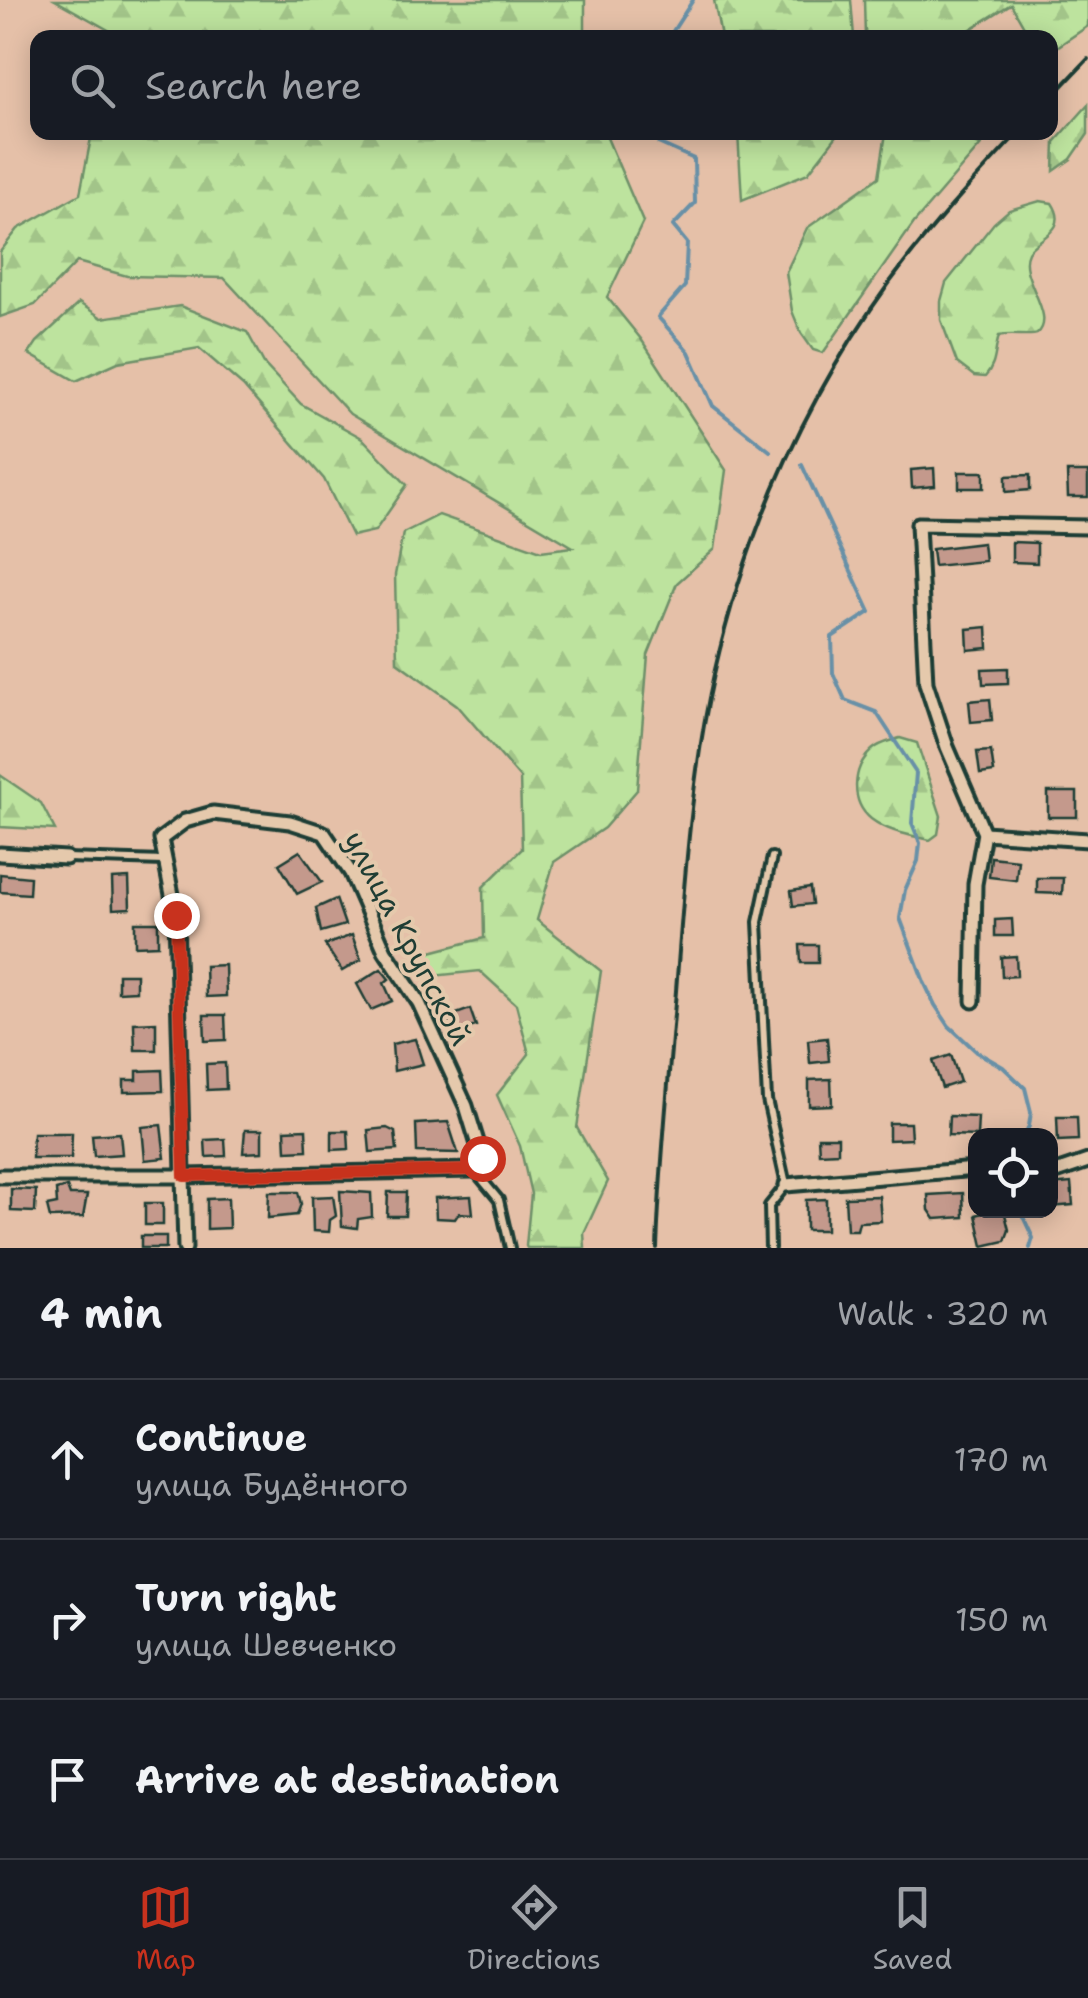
<!DOCTYPE html>
<html lang="en">
<head>
<meta charset="utf-8">
<style>
  :root { --surface:#171b24; --page:#20242c; --text:#f1f3f6; --muted:#9ea1a6; --line:#363941; --accent:#c8321e }
  body { margin:0; font-family:"Shantell Sans",sans-serif; background:var(--page); color:var(--text) }
  .controls { position:absolute; right:30px; bottom:30px; display:grid; overflow:hidden; border-radius:20px; box-shadow:0 5px 25px #0003 }
  .controls button { width:90px; height:90px; display:grid; place-items:center; padding:0; border:0; border-bottom:2px solid var(--line); background:var(--surface); color:var(--text); font:50px sans-serif }
  .stop { position:absolute; width:30px; height:30px; margin:-22px; border:8px solid #c8321e; border-radius:50%; background:#fff }
  .stop.end { background:#c8321e; border-color:#fff; box-shadow:0 2px 10px #0008 }
  .list { margin:0; padding:0; list-style:none }
  h2 { display:flex; justify-content:space-between; align-items:center; height:130px; margin:0; padding:0 40px; font-size:42px }
  h2 small { font-size:32px; font-weight:400; color:var(--muted) }
  .list li { display:grid; grid-template-columns:65px 1fr auto; gap:30px; align-items:center; box-sizing:border-box; height:160px; padding:0 40px; border-top:2px solid var(--line) }
  .list b { display:block; font-size:38px; white-space:nowrap }
  .list p { margin:0; font-size:32px; white-space:nowrap; color:var(--muted) }
  .list em { font-size:32px; font-style:normal; color:var(--muted) }
  .icon { flex:none; width:55px; height:55px; fill:none; stroke:currentColor; stroke-width:2; stroke-linecap:round; stroke-linejoin:round }
  .map { position:relative; flex:none; width:1088px; height:1248px; overflow:hidden }
  .search { position:absolute; background:var(--surface); box-shadow:0 5px 25px #0003; left:30px; right:30px; top:30px; height:110px; display:flex; align-items:center; gap:25px; box-sizing:border-box; padding:0 35px; border-radius:20px; color:var(--muted); font-size:38px }
  .sheet { height:610px; background:var(--surface) }
  nav { display:flex; justify-content:space-around; align-items:center; box-sizing:border-box; height:140px; border-top:2px solid var(--line); background:var(--surface); font-size:28px; color:var(--muted) }
  nav a { display:grid; justify-items:center; gap:5px }
  nav .on { color:var(--accent) }
  .map>svg:first-child { display:block }
  .forest { fill:url(#forest-firs); stroke:#6e9069; stroke-width:2.5 }
  .lines { fill:none; stroke-linecap:round; stroke-linejoin:round }
  .stream { stroke:#6790a7; stroke-width:4 }
  .building { fill:#c4998c; stroke:#1f3d34; stroke-width:2.5 }
  .service-casing { stroke:#1f3d34; stroke-width:14 }
  .minor-casing { stroke:#1f3d34; stroke-width:19 }
  .service { stroke:#e5c9ac; stroke-width:6 }
  .minor { stroke:#e5c9ac; stroke-width:11 }
  .rail { stroke:#1f3d34; stroke-width:4 }
  .route { stroke:#c8321e; stroke-width:12 }
  .labels { text-anchor:middle; dominant-baseline:central; stroke-width:8; stroke-linejoin:round; paint-order:stroke }
  .street-label { font-size:30px; fill:#1f3d34; stroke:#e5c9ac }
</style>
</head>
<body>
<div class="map">
<svg width="1088" height="1248" viewBox="0 0 1088 1248">
  <defs>
    <pattern id="forest-firs" width="22" height="20" patternUnits="userSpaceOnUse" patternTransform="scale(2.5)"><rect width="22" height="20" fill="#bde39e"/><path d="M5 1l3.5 6h-7zM16 11l3.5 6h-7z" fill="#a2c489"/></pattern>
  </defs>
  <rect width="100%" height="100%" fill="#e5c0a8"/>
  <filter id="ink" filterUnits="userSpaceOnUse"><feTurbulence type="fractalNoise" baseFrequency=".01" numOctaves="2"/><feDisplacementMap in="SourceGraphic" scale="20" xChannelSelector="R" yChannelSelector="G"/><feConvolveMatrix kernelMatrix="1 2 1 2 8 2 1 2 1" color-interpolation-filters="sRGB"/></filter>
  <g filter="url(#ink)">
    <g class="forest">
      <polygon points="55,0 585,0 585,37 121,37"/>
      <polygon points="714,0 851,0 854,37 721,37"/>
      <polygon points="864,0 1088,0 1088,26 1051,51 1050,38 1030,37 1011,4 958,37 865,37"/>
      <polygon points="1088,105 1088,134 1071,159 1054,171 1055,142"/>
      <polygon points="920,132 944,135 981,145 914,223 823,353 813,350 801,333 792,311 786,272 807,228 879,177 886,133"/>
      <polygon points="92,133 605,133 643,222 607,297 641,339 726,470 715,549 677,583 648,655 637,790 604,828 554,862 537,920 601,971 577,1128 608,1181 584,1233 585,1248 527,1248 526,1246 531,1194 520,1146 497,1095 529,1054 516,1004 480,971 433,976 427,953 484,938 483,887 522,849 520,778 457,705 397,662 395,575 403,533 439,515 541,551 573,547 350,414 224,278 127,276 77,262 35,305 0,317 0,252 18,229 80,194"/>
      <polygon points="738,133 738,132 839,133 808,173 742,200"/>
      <path d="M1040 201 1052 203C1071 231 1036 238 1028 252 1016 276 1059 316 1037 334 1032 337 1008 333 999 336 994 351 997 364 985 377L974 376 957 363 941 320V301L946 283 994 223 1009 210Z"/>
      <polygon points="79,303 102,318 180,306 247,332 265,365 301,404 362,438 407,485 375,531 352,536 324,479 243,386 199,348 118,362 76,381 29,354 37,342"/>
      <path d="M900 738 917 743 941 816 938 834 930 840C909 835 888 832 871 819 850 802 852 768 872 750 879 743 891 741 900 738Z"/>
      <polygon points="0,775 41,803 55,830 0,827"/>
    </g>
    <g class="lines">
      <g class="stream">
        <polyline points="676,38 673,31 693,0"/>
        <polyline points="671,132 658,143 694,159 695,203 673,226 687,243 685,286 658,317 689,352 713,406 770,451"/>
        <polyline points="802,465 870,612 832,637 833,673 845,700 876,712 916,773 912,823 920,843 918,861 905,890 900,918 924,982 935,1005 949,1026 977,1052 1003,1067 1025,1088 1031,1112 1029,1126 1024,1136"/>
        <polyline points="1020,1210 1033,1238 1030,1248"/>
      </g>
    </g>
    <g class="building">
      <polygon points="934,468 935,486 912,488 911,470"/>
      <rect x="959" y="472" width="25" height="16"/>
      <polygon points="1067,472 1088,472 1088,497 1068,497"/>
      <polygon points="1030,475 1030,490 1006,492 1006,476"/>
      <polygon points="1012,542 1037,543 1037,563 1012,562"/>
      <polygon points="983,543 985,561 934,566 932,549"/>
      <polygon points="987,627 988,648 968,650 967,629"/>
      <polygon points="1008,668 1008,683 983,684 982,669"/>
      <polygon points="990,699 992,720 971,722 969,701"/>
      <polygon points="991,751 994,772 980,774 977,752"/>
      <rect x="1048" y="792" width="29" height="25"/>
      <polygon points="300,851 322,882 297,894 279,864"/>
      <polygon points="991,857 1018,860 1016,880 989,877"/>
      <polygon points="0,874 30,877 29,894 0,892"/>
      <polygon points="129,878 130,908 113,909 112,879"/>
      <polygon points="1037,878 1063,878 1062,894 1037,893"/>
      <polygon points="810,888 812,904 793,906 791,891"/>
      <polygon points="336,899 345,925 321,932 316,908"/>
      <polygon points="1012,919 1013,936 995,936 995,920"/>
      <polygon points="135,922 158,922 158,945 135,946"/>
      <polygon points="352,935 361,960 342,971 325,945"/>
      <polygon points="800,945 818,945 818,963 801,963"/>
      <polygon points="1016,956 1017,976 1002,977 1001,957"/>
      <polygon points="225,965 226,996 206,997 205,966"/>
      <polygon points="381,969 389,979 384,983 392,1001 371,1010 357,984"/>
      <polygon points="118,974 136,974 136,991 118,992"/>
      <polygon points="470,1009 476,1026 454,1033 448,1017"/>
      <polygon points="204,1015 225,1015 226,1040 205,1041"/>
      <polygon points="156,1022 156,1050 135,1050 134,1023"/>
      <polygon points="827,1038 829,1061 810,1063 808,1040"/>
      <polygon points="415,1039 423,1064 394,1071 392,1044"/>
      <polygon points="951,1055 960,1082 942,1088 933,1061"/>
      <polygon points="225,1063 226,1089 207,1090 206,1064"/>
      <polygon points="162,1070 163,1091 124,1092 124,1080 137,1080 137,1071"/>
      <polygon points="831,1079 832,1105 809,1106 809,1080"/>
      <polygon points="949,1116 978,1117 977,1136 948,1135"/>
      <polygon points="1057,1117 1077,1117 1078,1140 1058,1141"/>
      <polygon points="448,1122 458,1153 417,1152 416,1124"/>
      <polygon points="889,1123 910,1123 911,1139 889,1140"/>
      <polygon points="161,1125 165,1158 145,1160 142,1127"/>
      <polygon points="387,1128 395,1132 397,1150 370,1152 368,1130"/>
      <polygon points="306,1129 307,1150 286,1151 285,1130"/>
      <polygon points="245,1130 262,1130 262,1152 243,1153"/>
      <polygon points="332,1131 348,1131 349,1149 332,1150"/>
      <polygon points="33,1133 72,1133 71,1158 32,1158"/>
      <polygon points="120,1133 122,1154 94,1156 92,1135"/>
      <polygon points="818,1137 838,1137 838,1152 819,1153"/>
      <polygon points="225,1139 226,1156 206,1157 205,1140"/>
      <polygon points="1071,1183 1073,1205 1050,1207 1050,1185"/>
      <polygon points="67,1187 70,1195 87,1195 83,1217 50,1218 47,1206 57,1204 56,1190"/>
      <polygon points="11,1189 36,1190 35,1212 11,1211"/>
      <polygon points="340,1191 371,1193 372,1217 358,1219 357,1228 342,1226"/>
      <polygon points="269,1192 298,1192 301,1204 297,1215 268,1218"/>
      <polygon points="388,1192 406,1192 405,1216 387,1216"/>
      <polygon points="963,1193 964,1217 935,1219 929,1210 928,1195"/>
      <polygon points="333,1196 336,1216 330,1220 329,1232 313,1231 312,1197"/>
      <polygon points="471,1196 473,1214 459,1213 455,1219 436,1218 435,1198"/>
      <polygon points="879,1196 881,1221 859,1222 857,1230 847,1230 845,1197"/>
      <polygon points="228,1198 229,1228 207,1229 207,1199"/>
      <polygon points="826,1199 826,1230 806,1230 806,1200"/>
      <rect x="145" y="1203" width="18" height="22"/>
      <polygon points="994,1210 1004,1210 1009,1230 1005,1241 983,1246 976,1215"/>
      <rect x="141" y="1236" width="25" height="12"/>
    </g>
    <g class="lines">
      <g class="service-casing">
        <g id="service">
          <polyline points="67,858 164,861"/>
          <polyline points="474,1170 499,1200 510,1248"/>
          <polyline points="770,1248 769,1206 786,1185 767,1100 758,922 772,857"/>
        </g>
      </g>
      <g class="minor-casing">
        <g id="minor">
          <polyline points="984,833 1088,840"/>
          <polyline points="0,854 66,858"/>
          <polyline points="973,1001 975,884 984,833 947,747 926,683 918,524 1088,527"/>
          <polyline points="1050,1174 1088,1161"/>
          <polyline points="0,1176 184,1176 474,1170 482,1158 466,1106 419,1003 385,951 351,873 324,833 290,822 213,813 185,821 161,839 176,915 185,1248"/>
          <polyline points="786,1185 976,1169"/>
        </g>
      </g>
      <use href="#service" class="service"/>
      <use href="#minor" class="minor"/>
      <g class="rail">
        <polyline points="1050,99 1088,59"/>
        <path d="M657 1248C660 1162 669 1076 676 991 684 885 691 778 714 674 746 533 805 399 890 282 929 229 974 180 1019 132"/>
      </g>
    </g>
  </g>
  <g class="lines" filter="url(#ink)">
    <polyline class="route" points="176,915 184,1176 474,1170 482,1158"/>
  </g>
  <g class="labels">
    <g class="street-label">
      <text transform="translate(408 938) rotate(62)">улица Крупской</text>
    </g>
  </g>
</svg>
<div class="controls">
<button><svg class="icon" aria-label="locate" viewBox="0 0 24 24"><circle cx="12" cy="12" r="6"/><path d="M12 2v4M12 18v4M2 12h4M18 12h4"/></svg></button>
</div>
<div class="stop" style="left:482px;top:1158px"></div>
<div class="stop end" style="left:176px;top:915px"></div>
<div class="search"><svg class="icon" aria-label="search" viewBox="0 0 24 24"><circle cx="10" cy="10" r="6"/><path d="M15 15l6 6"/></svg>Search here</div>
</div>
<section class="sheet">
<h2>4 min<small>Walk · 320 m</small></h2>
<ul class="list">
<li><svg class="icon" aria-label="ahead" viewBox="0 0 24 24"><path d="M12 20V5M6 11l6-6 6 6"/></svg><div><b>Continue</b><p>улица Будённого</p></div><em>170 m</em></li>
<li><svg class="icon" aria-label="right" viewBox="0 0 24 24"><path d="M7 20v-9h11M14 6l5 5-5 5"/></svg><div><b>Turn right</b><p>улица Шевченко</p></div><em>150 m</em></li>
<li><svg class="icon" aria-label="arrive" viewBox="0 0 24 24"><path d="M6 21V4h12l-3 4 3 4H6"/></svg><div><b>Arrive at destination</b></div></li>
</ul>
</section>
<nav>
<a class="on"><svg class="icon" aria-label="map" viewBox="0 0 24 24"><path d="M3 6l6-2 6 2 6-2v14l-6 2-6-2-6 2zM9 4v14M15 6v14"/></svg>Map</a>
<a><svg class="icon" aria-label="directions" viewBox="0 0 24 24"><path d="M12 3l9 9-9 9-9-9zM9 14v-3h6M13 9l2 2-2 2"/></svg>Directions</a>
<a><svg class="icon" aria-label="saved" viewBox="0 0 24 24"><path d="M7 4h10v16l-5-4-5 4z"/></svg>Saved</a>
</nav>
</body>
</html>
